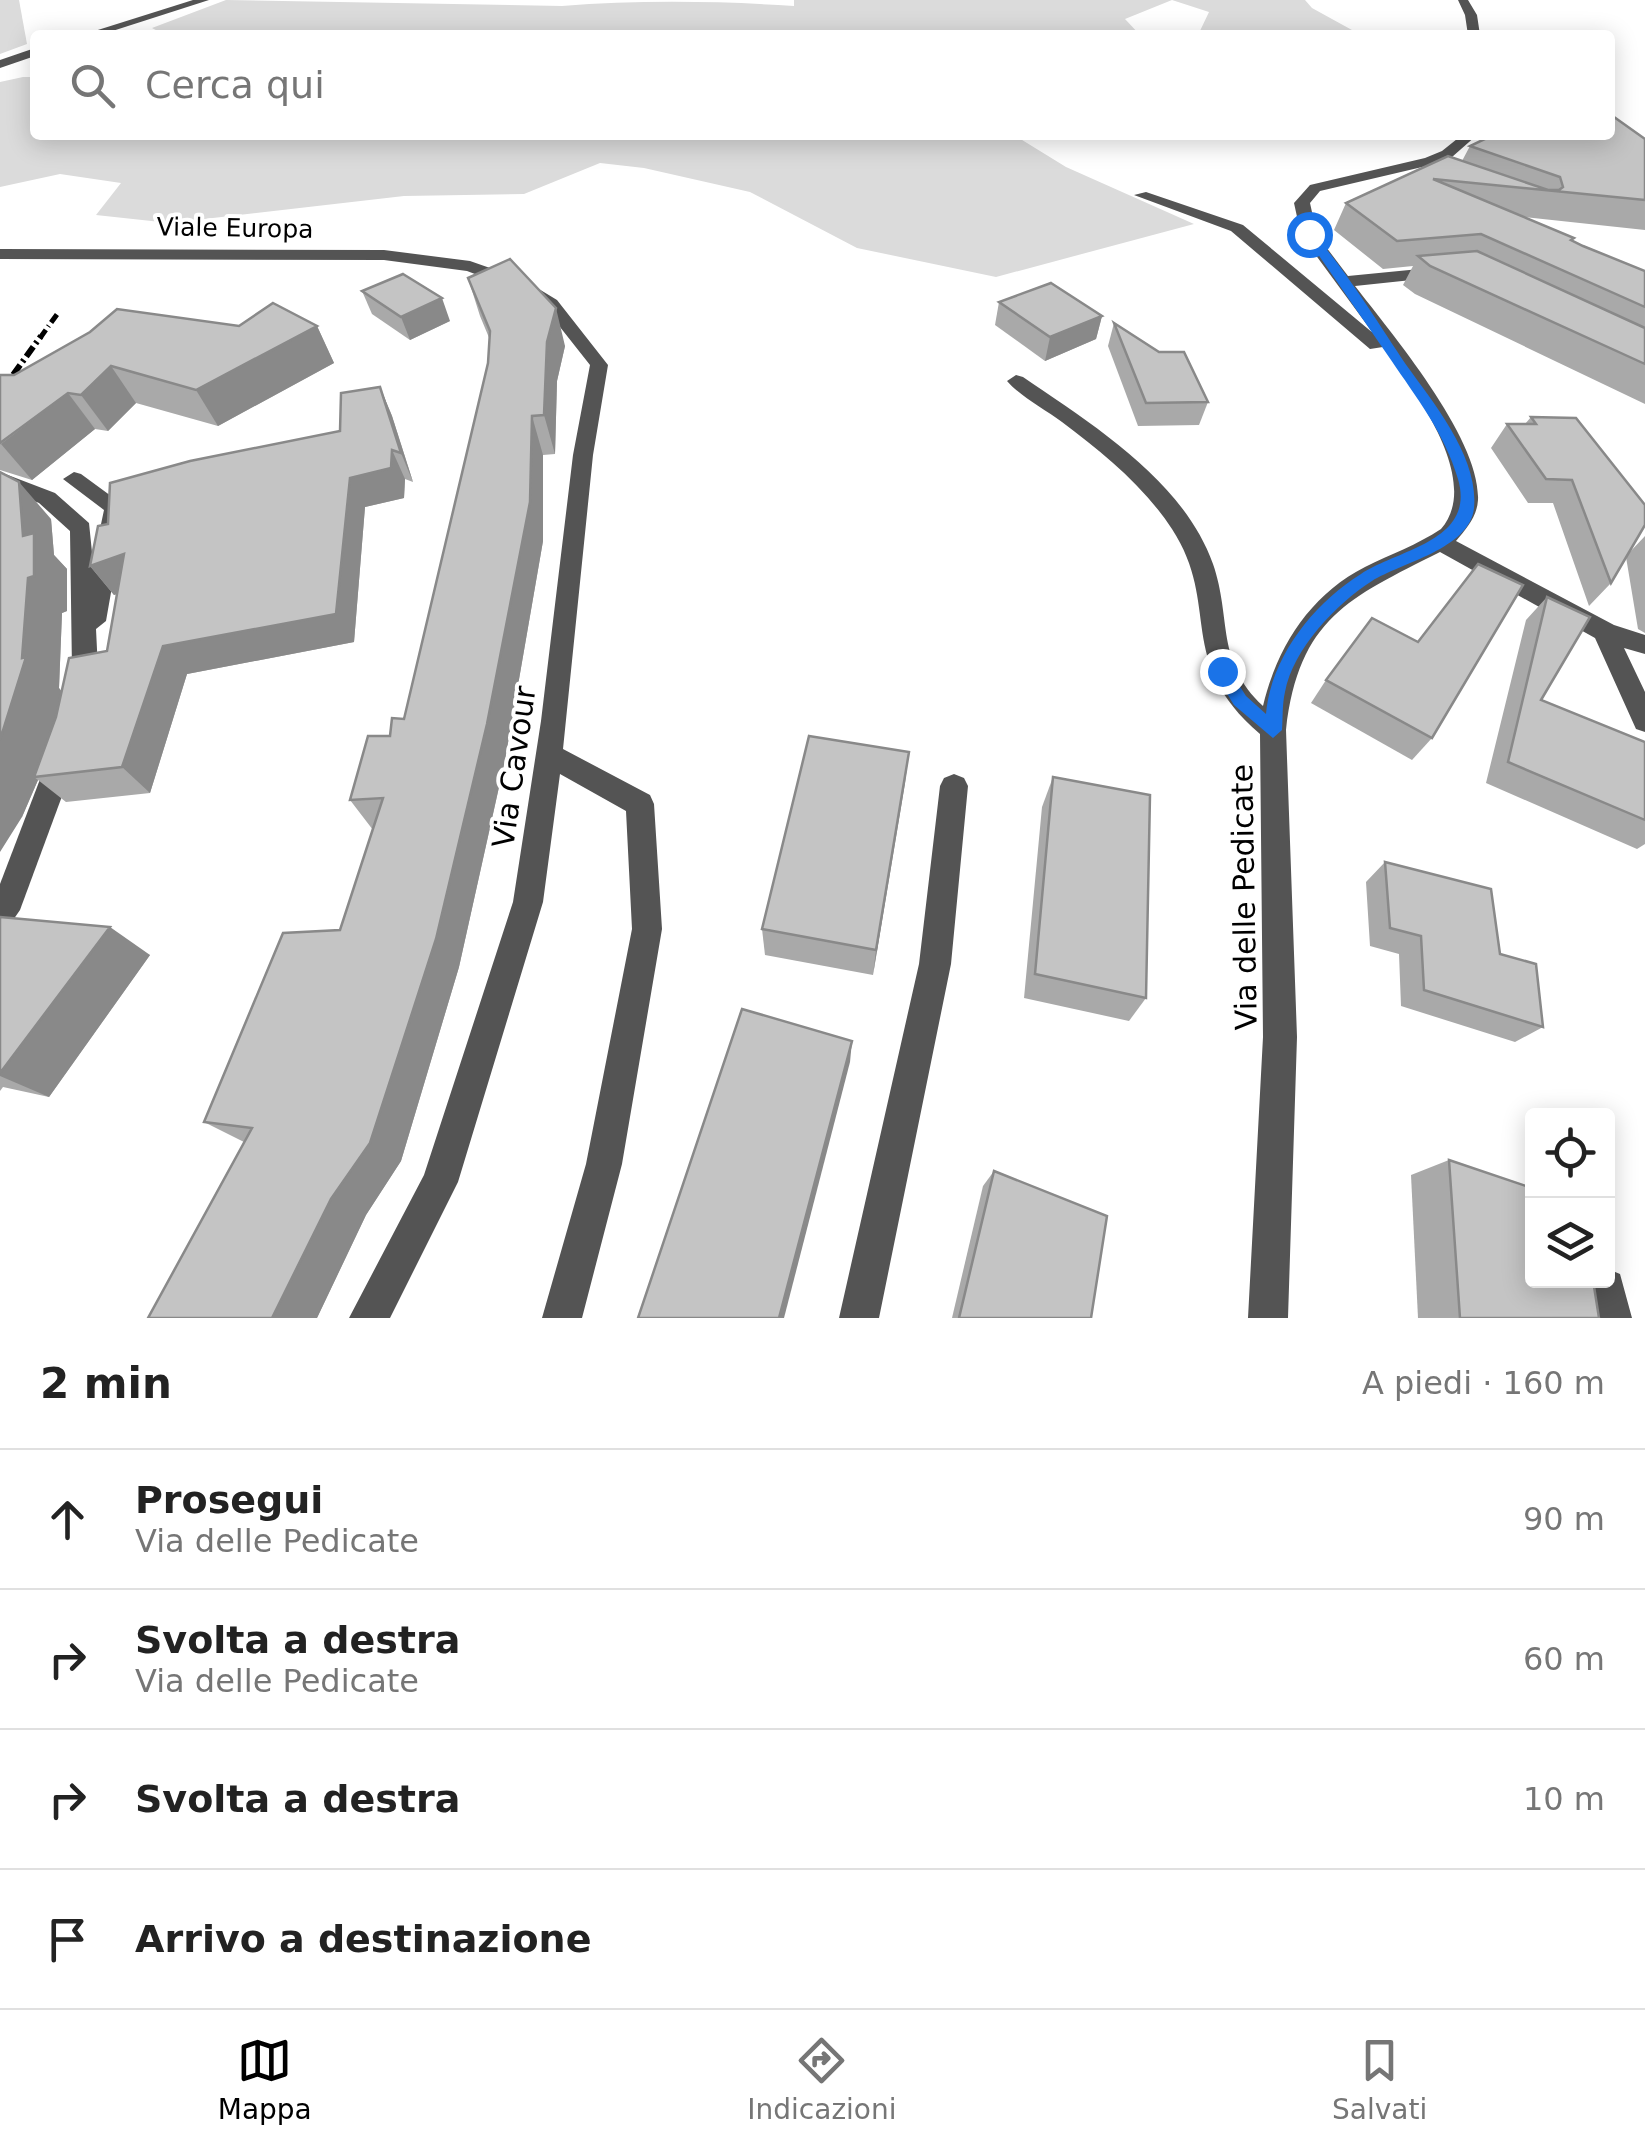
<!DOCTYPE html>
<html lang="it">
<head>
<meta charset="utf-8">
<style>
  :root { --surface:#fff; --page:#f2f2f2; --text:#222; --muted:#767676; --line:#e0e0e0; --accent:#000 }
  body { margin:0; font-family:"DejaVu Sans",sans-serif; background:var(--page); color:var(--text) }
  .controls { position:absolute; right:30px; bottom:30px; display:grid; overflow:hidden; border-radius:10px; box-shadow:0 5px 25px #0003 }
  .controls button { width:90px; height:90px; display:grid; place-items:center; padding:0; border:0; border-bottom:2px solid var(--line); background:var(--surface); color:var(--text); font:50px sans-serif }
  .stop { position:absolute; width:30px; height:30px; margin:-22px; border:8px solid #1a73e8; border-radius:50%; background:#fff }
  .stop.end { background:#1a73e8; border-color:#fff; box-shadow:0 2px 10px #0008 }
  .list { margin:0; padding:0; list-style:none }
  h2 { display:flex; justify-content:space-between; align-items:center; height:130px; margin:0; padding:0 40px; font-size:42px }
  h2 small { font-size:32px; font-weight:400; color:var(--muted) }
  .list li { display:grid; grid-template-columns:65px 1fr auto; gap:30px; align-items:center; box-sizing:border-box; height:140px; padding:0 40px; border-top:2px solid var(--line) }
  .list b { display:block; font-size:38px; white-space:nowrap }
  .list p { margin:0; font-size:32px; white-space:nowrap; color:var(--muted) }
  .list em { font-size:32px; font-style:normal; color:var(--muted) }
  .icon { flex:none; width:55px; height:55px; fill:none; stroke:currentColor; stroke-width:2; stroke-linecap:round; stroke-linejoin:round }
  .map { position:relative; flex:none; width:1645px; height:1318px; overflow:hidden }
  .search { position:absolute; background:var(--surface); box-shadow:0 5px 25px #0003; left:30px; right:30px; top:30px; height:110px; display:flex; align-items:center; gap:25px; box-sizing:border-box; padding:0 35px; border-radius:10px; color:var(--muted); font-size:38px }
  .sheet { height:690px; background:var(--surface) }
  nav { display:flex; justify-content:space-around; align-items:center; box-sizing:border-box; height:140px; border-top:2px solid var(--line); background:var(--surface); font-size:28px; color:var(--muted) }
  nav a { display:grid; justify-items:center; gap:5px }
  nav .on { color:var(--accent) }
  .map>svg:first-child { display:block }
  .green { fill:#dbdbdb }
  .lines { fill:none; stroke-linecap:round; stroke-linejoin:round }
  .minor { fill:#545454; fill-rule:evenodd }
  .rail-far1 { stroke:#000; stroke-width:5; stroke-dasharray:10 4 1 4; stroke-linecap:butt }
  .rail { stroke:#000; stroke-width:6; stroke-dasharray:12 4 2.5 4; stroke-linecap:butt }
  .wall { fill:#a9a9a9 }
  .shaded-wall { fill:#898989 }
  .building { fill:#c4c4c4; stroke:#898989; stroke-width:2.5 }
  .route { fill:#1a73e8 }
  .labels { text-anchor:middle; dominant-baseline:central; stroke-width:8; stroke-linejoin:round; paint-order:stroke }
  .far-street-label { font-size:25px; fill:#000; stroke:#fff }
  .street-label { font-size:30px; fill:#000; stroke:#fff }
</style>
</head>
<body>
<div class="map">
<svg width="1645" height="1318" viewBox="0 0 1645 1318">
  <rect width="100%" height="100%" fill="#fff"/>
  <g class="green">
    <polygon points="0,0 19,0 27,44 0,54"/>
    <path d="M226 0 562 6C637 0 718 1 794 6V0H1305L1312 8 1361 35H1202L1199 33 1209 12 1172 0 1125 19 1140 35H165L152 28Z"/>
    <polygon points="23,77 35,77 35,135 1014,135 1066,167 1194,224 996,277 857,248 750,192 644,168 600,163 524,194 404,196 170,223 96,215 121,183 60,174 0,187 0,82"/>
  </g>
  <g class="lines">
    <g class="minor">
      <polygon points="193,0 209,0 100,35 82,35"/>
      <polygon points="1458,0 1468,0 1477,15 1480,35 1468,35 1465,15"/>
      <polygon points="35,48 35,56 0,68 0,60"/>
      <path d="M1462 135H1477L1452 157 1435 164 1320 191 1310 203 1317 235 1348 276 1440 267 1448 272 1440 277 1355 286C1392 334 1481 439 1478 500 1477 517 1466 529 1456 541L1614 625 1645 635V654L1624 648 1645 692V732L1636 729 1595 638 1440 552C1349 598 1299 618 1286 730L1297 1037 1288 1318H1248L1263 1037 1260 734C1174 660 1222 606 1172 529 1144 486 1102 452 1062 422 1044 409 1021 397 1007 381L1016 375 1023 377C1093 425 1183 480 1213 564 1232 619 1215 661 1263 706 1277 647 1310 595 1365 567 1391 554 1417 545 1441 529 1483 481 1414 389 1383 347L1370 349 1231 231 1134 195 1146 192 1243 225 1373 333 1301 235 1294 203 1310 185 1425 158 1442 151Z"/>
      <polygon points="0,249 384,250 470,261 524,280 557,300 608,365 593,455 563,749 650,795 654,804 662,929 622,1164 582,1318 542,1318 586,1164 632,929 626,811 560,774 543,902 458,1182 390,1318 349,1318 424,1175 513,902 541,721 573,455 590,365 545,308 512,288 467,271 384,260 0,259"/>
      <polygon points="0,472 55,493 89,523 93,562 104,510 63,479 74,472 81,474 126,507 106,621 96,629 98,670 89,695 71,695 67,688 72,670 70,531 39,503 0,487"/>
      <polygon points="61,749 71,753 75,761 20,910 11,923 0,927 0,884 47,761 51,753"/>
      <polygon points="954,774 964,778 968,786 951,964 879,1318 839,1318 919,964 940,786 944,778"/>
      <polygon points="1608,1269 1620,1274 1632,1318 1592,1318 1587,1288 1590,1280 1608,1280"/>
    </g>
    <polyline class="rail-far1" points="40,338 58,313"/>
    <polyline class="rail" points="0,393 41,336"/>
  </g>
  <g class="wall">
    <polygon points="1645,139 1645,230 1523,217 1573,241 1645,271 1645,404 1415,294 1403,285 1413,266 1383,269 1334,230 1346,203 1462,161 1470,146"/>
    <polygon points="468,278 565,346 557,381 555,454 543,455 543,541 505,760 459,967 401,1161 366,1215 317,1318 148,1318 244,1142 204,1122 340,930 373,830 350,800 390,736 404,719 488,363 490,340 480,316"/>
    <polygon points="362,291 450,321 410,340 372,314"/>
    <polygon points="999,302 1102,316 1096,339 1045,361 995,325"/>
    <polygon points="1114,323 1208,402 1199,425 1138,426 1108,346"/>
    <polygon points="239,326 317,326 334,363 218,426 136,403 108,431 95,429 32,480 0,470 0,375 14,375"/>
    <polygon points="380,387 392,416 413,482 405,479 404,498 365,507 354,642 187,674 150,793 66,802 38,780 22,817 51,519 54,555 67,569 67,611 62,613 59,688 61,691 107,651 117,594 114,595 90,566 108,524 340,431"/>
    <polygon points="1531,417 1628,554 1645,536 1645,633 1638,629 1626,557 1611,583 1589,606 1553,503 1528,503 1491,448 1507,424 1525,424"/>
    <polygon points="1547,597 1541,700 1645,742 1645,844 1637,849 1486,783 1526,620"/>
    <polygon points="1326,680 1432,738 1412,760 1311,703"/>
    <polygon points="909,752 873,975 765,955 762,929"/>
    <polygon points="1053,777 1146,998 1129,1021 1024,998 1042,807"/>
    <polygon points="1385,862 1500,954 1543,1027 1515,1042 1401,1006 1399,954 1370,946 1366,882"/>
    <polygon points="0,917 150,955 49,1097 3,1087 0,1091"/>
    <polygon points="1449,1160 1599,1318 1418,1318 1411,1175"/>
    <polygon points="994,1171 1091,1318 952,1318 983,1186"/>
  </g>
  <g class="shaded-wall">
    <polygon points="442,298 450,321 410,340 401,317"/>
    <polygon points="556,308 565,346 557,381 555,454 544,415 547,342"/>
    <polygon points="1102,316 1096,339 1045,361 1050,337"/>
    <polygon points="317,326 334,363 218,426 196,390"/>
    <polygon points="111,366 136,403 108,431 81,395"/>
    <polygon points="380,387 392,416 413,482 401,453"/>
    <polygon points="68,393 95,429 32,480 1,444"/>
    <polygon points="532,416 543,455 543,541 505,760 459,967 401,1161 366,1215 317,1318 272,1318"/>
    <polygon points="392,450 405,479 404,498 365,507 354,642 187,674 150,793 122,767 163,646 350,478"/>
    <polygon points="19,482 51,519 54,555 67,569 67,611 62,613 59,688 62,692 39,776 34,777 38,780 22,817 0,852 0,740 22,658 23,536"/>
    <polygon points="124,554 147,583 114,595 90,566"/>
    <polygon points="909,752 905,783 873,975 876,950"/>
    <polygon points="110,927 150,955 49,1097 0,1076 0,1073"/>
    <polygon points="852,1041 850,1062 784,1318 779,1318"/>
  </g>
  <g class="building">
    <polygon points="1610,117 1614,117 1645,139 1645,200 1433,179 1574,238 1571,240 1583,246 1645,271 1645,307 1481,234 1397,241 1346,203 1448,156 1548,190 1559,190 1563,187 1560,177 1470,146 1491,136 1498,135 1610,135"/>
    <polygon points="1477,251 1645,328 1645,364 1430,266 1418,256"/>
    <polygon points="510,259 556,308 547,342 544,415 532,416 530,502 487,724 436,939 370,1143 331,1199 272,1318 148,1318 252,1128 204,1122 283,933 340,930 383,798 350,800 368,736 390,736 392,718 404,719 488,363 490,331 468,278"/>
    <polygon points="403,274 442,298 401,317 362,291"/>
    <polygon points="1051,283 1102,316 1050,337 999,302"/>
    <polygon points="273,303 317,326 196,390 111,366 81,395 68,393 0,443 0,375 14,375 90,332 117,309 239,326"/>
    <polygon points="1114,323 1159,352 1184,352 1208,402 1146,403"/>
    <polygon points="380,387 401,453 392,450 391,468 350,478 336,614 163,646 122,767 34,777 56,717 69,658 107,651 124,554 90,566 98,526 108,524 110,483 190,461 340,431 341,393"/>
    <polygon points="1531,417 1576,418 1645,505 1645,525 1611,583 1572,480 1546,479 1507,424 1536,424"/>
    <polygon points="0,472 19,482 23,536 34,533 34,576 28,578 22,658 26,657 0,740"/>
    <polygon points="1478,564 1523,585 1432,738 1326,680 1372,618 1418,642"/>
    <polygon points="1547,597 1590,617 1541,700 1645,742 1645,820 1508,762"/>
    <polygon points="809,736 909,752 876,950 762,929"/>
    <polygon points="1053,777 1150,795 1146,998 1035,974"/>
    <polygon points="1385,862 1491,889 1500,954 1536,964 1543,1027 1424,990 1421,936 1390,928"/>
    <polygon points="0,917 110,927 0,1073"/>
    <polygon points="742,1009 852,1041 779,1318 638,1318"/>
    <polygon points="1449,1160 1532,1188 1532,1280 1593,1280 1599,1318 1460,1318"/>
    <polygon points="994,1171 1107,1216 1091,1318 959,1318"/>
  </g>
  <path class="route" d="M1309 231C1332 248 1387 337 1407 366 1435 405 1479 458 1474 508 1470 549 1400 563 1372 581 1336 604 1293 649 1285 692 1282 705 1283 718 1282 730L1273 738 1234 705 1213 671 1216 666H1227L1246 696 1266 714C1271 657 1313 604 1361 574 1399 549 1476 541 1458 479 1445 434 1416 397 1391 360 1362 318 1333 276 1304 234Z"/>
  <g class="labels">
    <g class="far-street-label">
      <text transform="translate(235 228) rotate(1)">Viale Europa</text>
    </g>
    <g class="street-label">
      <text transform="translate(514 767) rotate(-82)">Via Cavour</text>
      <text transform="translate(1244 897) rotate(-91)">Via delle Pedicate</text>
    </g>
  </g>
</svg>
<div class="controls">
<button><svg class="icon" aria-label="locate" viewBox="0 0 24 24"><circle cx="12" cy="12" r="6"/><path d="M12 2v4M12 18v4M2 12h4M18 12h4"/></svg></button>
<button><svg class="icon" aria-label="layers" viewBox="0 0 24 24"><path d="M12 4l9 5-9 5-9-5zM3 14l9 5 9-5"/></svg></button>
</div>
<div class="stop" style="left:1309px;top:234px"></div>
<div class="stop end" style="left:1222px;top:671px"></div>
<div class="search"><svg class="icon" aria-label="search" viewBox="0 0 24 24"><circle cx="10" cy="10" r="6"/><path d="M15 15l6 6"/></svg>Cerca qui</div>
</div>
<section class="sheet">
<h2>2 min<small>A piedi · 160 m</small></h2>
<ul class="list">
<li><svg class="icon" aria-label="ahead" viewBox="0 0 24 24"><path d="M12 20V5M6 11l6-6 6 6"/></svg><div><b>Prosegui</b><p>Via delle Pedicate</p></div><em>90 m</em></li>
<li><svg class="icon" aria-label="right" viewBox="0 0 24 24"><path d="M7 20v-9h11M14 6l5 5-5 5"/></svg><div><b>Svolta a destra</b><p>Via delle Pedicate</p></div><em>60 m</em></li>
<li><svg class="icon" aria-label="right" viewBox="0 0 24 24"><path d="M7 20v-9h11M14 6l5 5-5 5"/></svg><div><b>Svolta a destra</b></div><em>10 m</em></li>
<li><svg class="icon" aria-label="arrive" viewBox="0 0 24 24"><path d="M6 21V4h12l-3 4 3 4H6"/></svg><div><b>Arrivo a destinazione</b></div></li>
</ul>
</section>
<nav>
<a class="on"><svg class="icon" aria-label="map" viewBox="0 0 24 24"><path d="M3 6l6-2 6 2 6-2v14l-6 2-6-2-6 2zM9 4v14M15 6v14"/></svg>Mappa</a>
<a><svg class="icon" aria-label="directions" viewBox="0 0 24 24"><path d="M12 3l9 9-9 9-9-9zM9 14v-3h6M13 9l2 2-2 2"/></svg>Indicazioni</a>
<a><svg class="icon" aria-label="saved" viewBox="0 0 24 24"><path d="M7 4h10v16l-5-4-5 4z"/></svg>Salvati</a>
</nav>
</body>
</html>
